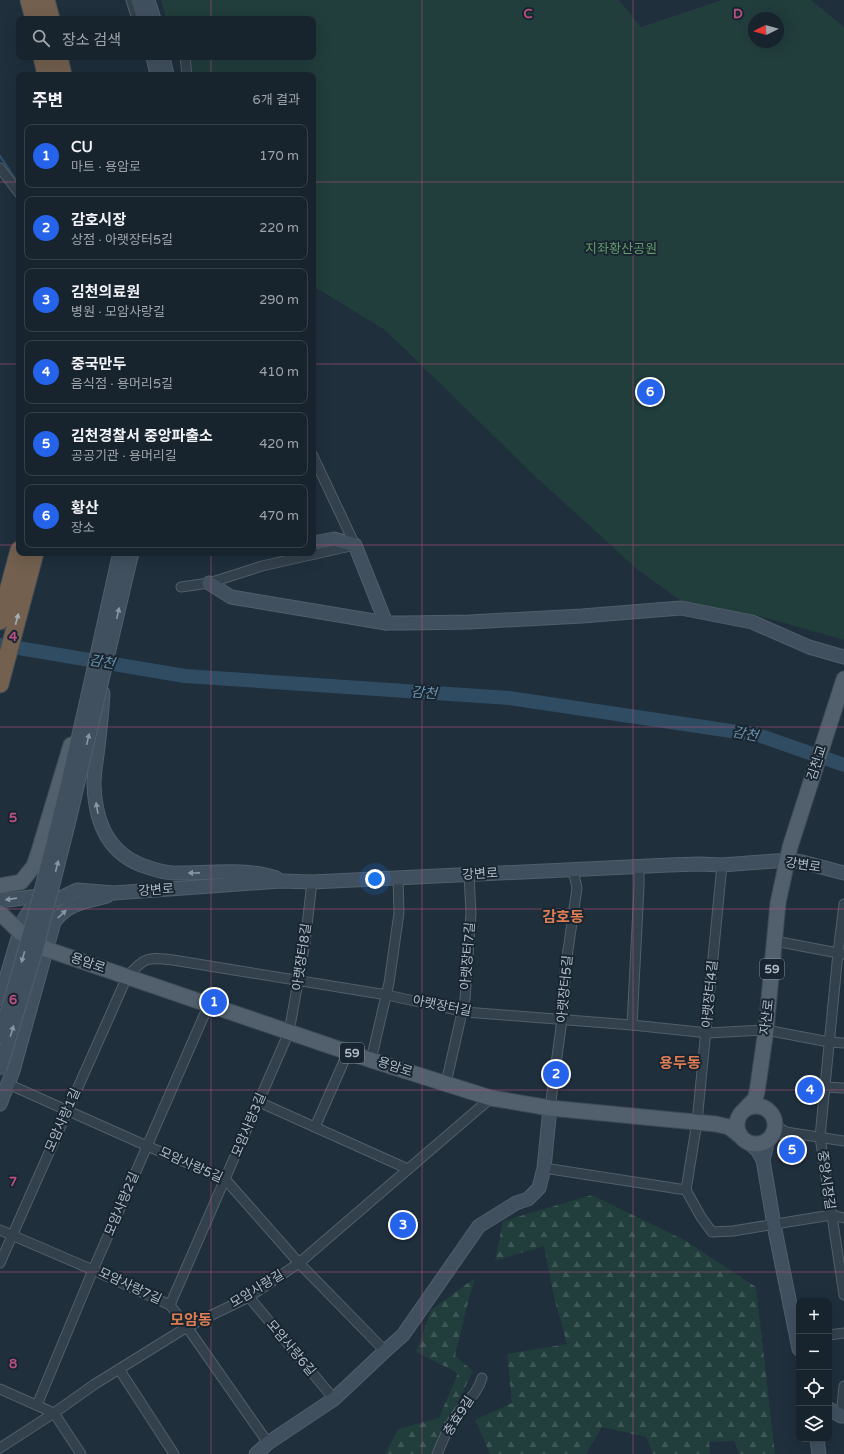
<!DOCTYPE html>
<html lang="ko">
<head>
<meta charset="utf-8">
<style>
  :root { --surface:#17232d; --page:#202b35; --text:#f1f3f6; --muted:#9ea4aa; --line:#364049; --accent:#2563eb }
  body { margin:0; font-family:"Varela Round","Noto Sans KR",sans-serif; background:var(--page); color:var(--text) }
  .controls { position:absolute; right:12px; bottom:12px; display:grid; overflow:hidden; border-radius:8px; box-shadow:0 4px 16px #0002 }
  .controls button { width:36px; height:36px; display:grid; place-items:center; padding:0; border:0; border-bottom:1px solid var(--line); background:var(--surface); color:var(--text); font:20px sans-serif }
  .compass { position:absolute; left:748px; top:12px; width:36px; height:36px; border-radius:50%; background:var(--surface); box-shadow:0 4px 16px #0002; rotate:265deg }
  .you { position:absolute; left:375px; top:879px; width:14px; height:14px; margin:-10px; border:3px solid #fff; border-radius:50%; background:#1a73e8; box-shadow:0 0 0 6px #1a73e833 }
  .badge { display:grid; place-items:center; width:26px; height:26px; border-radius:50%; background:var(--accent); color:#fff; font-size:13px; font-weight:700 }
  .pin { position:absolute; translate:-50% -50%; border:2px solid #fff; box-shadow:0 1px 4px #0006 }
  .list { margin:0; padding:0; list-style:none }
  h2 { display:flex; justify-content:space-between; align-items:center; height:52px; margin:0; padding:0 16px; font-size:17px }
  h2 small { font-size:13px; font-weight:400; color:var(--muted) }
  .list li { display:grid; grid-template-columns:26px 1fr auto; gap:12px; align-items:center; box-sizing:border-box; height:64px; margin:0 8px 8px; padding:0 8px; border:1px solid var(--line); border-radius:8px }
  .list b { display:block; font-size:15px; white-space:nowrap }
  .list p { margin:0; font-size:13px; white-space:nowrap; color:var(--muted) }
  .list em { font-size:13px; font-style:normal; color:var(--muted) }
  .icon { flex:none; width:22px; height:22px; fill:none; stroke:currentColor; stroke-width:2; stroke-linecap:round; stroke-linejoin:round }
  .map { position:relative; flex:none; width:844px; height:1454px; overflow:hidden }
  .search { position:absolute; background:var(--surface); box-shadow:0 4px 16px #0002; left:16px; top:16px; width:300px; height:44px; display:flex; align-items:center; gap:10px; box-sizing:border-box; padding:0 14px; border-radius:8px; color:var(--muted); font-size:15px }
  .panel { position:absolute; background:var(--surface); box-shadow:0 4px 16px #0002; left:16px; top:72px; width:300px; height:484px; border-radius:8px }
  .map>svg:first-child { display:block }
  .forest { fill:url(#forest-firs) }
  .park { fill:#213d3c; fill-rule:evenodd }
  .lines { fill:none; stroke-linecap:round; stroke-linejoin:round }
  .stream { stroke:#2f4c63; stroke-width:2.5 }
  .river { stroke:#2f4c63; stroke-width:14 }
  .street-casing { stroke:#515f6a; stroke-width:11 }
  .secondary-casing { stroke:#515f6a; stroke-width:15 }
  .primary-casing { stroke:#3d4a55; stroke-width:17 }
  .highway-casing { stroke:#3e4c57; stroke-width:19 }
  .street { stroke:#33414c; stroke-width:9 }
  .secondary { stroke:#41505f; stroke-width:13 }
  .primary { stroke:#51606c; stroke-width:15 }
  .highway { stroke:#73604f; stroke-width:17 }
  .secondary-bridge-casing { stroke:#515f6a; stroke-width:15; stroke-linecap:butt }
  .secondary-bridge { stroke:#41505f; stroke-width:13 }
  .oneway { fill:#8896a3 }
  .oneway2 { fill:#a5aeb6 }
  .grid { fill:none; stroke:#bb5181; stroke-width:1; stroke-opacity:0.55 }
  .labels { text-anchor:middle; dominant-baseline:central; stroke-width:4; stroke-linejoin:round; paint-order:stroke }
  .shield { fill:#192631; stroke:#818f9b; stroke-width:1 }
  .shield-label { font-size:12px; font-weight:bold; fill:#aebcc8 }
  .park-label { font-size:13px; fill:#639c68; stroke:#192631 }
  .street-label { font-size:13px; fill:#aebcc8; stroke:#192631 }
  .water-label { font-size:14px; font-style:italic; fill:#6b92af; stroke:#192631 }
  .quarter-label { font-size:15px; font-weight:bold; fill:#de7d53; stroke:#192631 }
  .grid-label { font-size:13px; text-anchor:middle; font-weight:bold; fill:#bb5181; stroke:#192631; stroke-width:4; stroke-linejoin:round; paint-order:stroke }
</style>
</head>
<body>
<div class="map">
<svg width="844" height="1454" viewBox="0 0 844 1454">
  <defs>
    <pattern id="forest-firs" width="22" height="20" patternUnits="userSpaceOnUse"><rect width="22" height="20" fill="#213d3c"/><path d="M5 1l3.5 6h-7zM16 11l3.5 6h-7z" fill="#3f5757"/></pattern>
  </defs>
  <rect width="100%" height="100%" fill="#1f2f3c"/>
  <g class="forest">
    <polygon points="592,1195 686,1241 756,1287 775,1454 739,1454 734,1441 709,1442 710,1454 653,1454 646,1437 602,1427 586,1454 490,1454 475,1420 512,1403 507,1354 567,1344 554,1297 544,1246 495,1261 503,1221"/>
    <polygon points="475,1278 469,1298 455,1356 473,1371 433,1454 385,1454 398,1429 439,1418 458,1373 416,1352 431,1310"/>
  </g>
  <path class="park" d="M161 0H619L641 27 722 0H811L844 27V640L759 616 684 603 638 570 538 479 385 330 313 286V75H193L189 57H313V19H166ZM754 18H778V42H754Z"/>
  <g class="lines">
    <polyline class="stream" points="0,156 19,185"/>
    <polyline class="river" points="0,645 185,676 509,698 758,735 844,765"/>
    <g class="street-casing">
      <g id="street">
        <polyline points="131,0 137,19"/>
        <polyline points="185,57 187,75"/>
        <polyline points="0,168 19,193"/>
        <polyline points="181,587 209,583 262,566 355,545 313,456"/>
        <polyline points="722,865 697,1122 686,1190 701,1217 712,1232 733,1231 831,1215 844,1218"/>
        <polyline points="844,904 838,953 820,1137 844,1295"/>
        <polyline points="775,941 843,954"/>
        <polyline points="632,1025 639,887 639,866"/>
        <polyline points="371,1060 389,983 399,913 398,878"/>
        <polyline points="446,1083 465,999 471,913 469,875"/>
        <polyline points="8,1084 147,1146 225,1179 299,1263 385,1351"/>
        <polyline points="825,1087 844,1088"/>
        <polyline points="259,1102 408,1169"/>
        <polyline points="550,1108 564,1005 565,971 577,888 573,870"/>
        <polyline points="775,1123 781,1129 786,1132"/>
        <polyline points="315,1127 348,1052"/>
        <polyline points="772,1136 786,1132 844,1141"/>
        <polyline points="544,1168 686,1190"/>
        <polyline points="0,1230 93,1270 170,1305 187,1327 268,1443"/>
        <path d="M0 1263 127 977C145 957 146 957 173 960L387 995 465 1012 632 1025 708 1033 766 1030 829 1042 844 1043"/>
        <polyline points="249,1297 334,1399"/>
        <polyline points="170,1305 289,1032 305,943 312,882"/>
        <polyline points="829,1335 844,1333"/>
        <polyline points="119,1369 174,1454"/>
        <polyline points="0,1389 54,1413 81,1454"/>
        <polyline points="37,1405 93,1270 209,1004"/>
        <polyline points="841,1416 844,1386"/>
        <polyline points="0,1448 54,1413 95,1384 187,1327 249,1297 299,1263 491,1098"/>
        <path d="M437 1454C443 1441 448 1426 457 1414 465 1403 478 1393 482 1378"/>
      </g>
    </g>
    <g class="secondary-casing">
      <g id="secondary">
        <polyline points="138,0 144,19"/>
        <polyline points="148,0 154,19"/>
        <polyline points="153,57 157,75"/>
        <polyline points="163,57 167,75"/>
        <polyline points="313,543 334,539 355,545 386,623"/>
        <polyline points="117,565 120,553"/>
        <polyline points="128,569 132,553"/>
        <polyline points="209,583 231,597 386,623 405,623 470,622 582,616 681,608 752,622 809,647 844,657"/>
        <path d="M103 693C102 708 101 723 99 738 98 753 94 769 94 784 95 820 107 853 144 866 155 870 167 874 179 873 208 873 250 868 276 878"/>
        <polyline points="0,901 46,895"/>
        <polyline points="0,999 23,921 34,904 56,900 77,890 114,893 281,881 312,882 669,865 699,864 722,865 788,860 802,862 844,873"/>
        <path d="M0 1104 13 1071 54 922C68 903 85 902 107 896"/>
        <polyline points="768,1140 763,1160 774,1225 799,1349"/>
        <polyline points="749,1143 758,1151 763,1160"/>
        <polyline points="829,1409 841,1416 844,1416"/>
        <polyline points="817,1439 819,1454"/>
        <polyline points="256,1454 268,1443 334,1399 385,1351 403,1335 479,1226 516,1203 528,1199 539,1188 544,1168 550,1108"/>
      </g>
    </g>
    <g class="primary-casing">
      <g id="primary">
        <polyline points="0,886 21,882 34,866 39,851 71,745"/>
        <polyline points="0,913 20,932 46,949 371,1060 491,1098 550,1108 716,1124 729,1127 739,1135"/>
        <circle cx="756" cy="1125" r="19"/>
        <polyline points="747,1107 755,1099 757,1092 766,1030 778,903 790,847 844,679"/>
      </g>
    </g>
    <g class="highway-casing">
      <g id="highway">
        <polyline points="29,0 34,19"/>
        <polyline points="46,0 51,19"/>
        <polyline points="42,57 46,75"/>
        <polyline points="59,57 63,75"/>
        <polyline points="0,621 19,550"/>
        <polyline points="0,684 35,553"/>
      </g>
    </g>
    <use href="#street" class="street"/>
    <use href="#secondary" class="secondary"/>
    <use href="#primary" class="primary"/>
    <use href="#highway" class="highway"/>
    <g class="secondary-bridge-casing">
      <g id="secondary-bridge">
        <path d="M0 1035C48 881 82 723 117 565"/>
        <polyline points="0,1069 37,947 68,825 128,569"/>
      </g>
    </g>
    <use href="#secondary-bridge" class="secondary-bridge"/>
  </g>
  <defs><path id="oneway-solid" d="M-6-.8H1V-3.2L6.5 0L1 3.2V.8H-6Z"/></defs>
  <g class="oneway">
    <use href="#oneway-solid" transform="translate(118 613) rotate(-77)"/>
    <use href="#oneway-solid" transform="translate(88 739) rotate(-77)"/>
    <use href="#oneway-solid" transform="translate(97 808) rotate(-99)"/>
    <use href="#oneway-solid" transform="translate(57 866) rotate(-76)"/>
    <use href="#oneway-solid" transform="translate(194 873) rotate(179)"/>
    <use href="#oneway-solid" transform="translate(11 899) rotate(172)"/>
    <use href="#oneway-solid" transform="translate(62 914) rotate(-43)"/>
    <use href="#oneway-solid" transform="translate(23 957) rotate(106)"/>
    <use href="#oneway-solid" transform="translate(12 1031) rotate(-73)"/>
  </g>
  <use class="oneway2" href="#oneway-solid" transform="translate(17 619) rotate(-75)"/>
  <path class="grid" d="M211 0V19M422 0V1454M633 0V1454M211 57V75M0 182H19M313 182H844M0 364H19M313 364H844M0 545H19M313 545H844M211 553V1454M0 727H844M0 909H844M0 1090H844M0 1272H844"/>
  <g class="labels">
    <g class="shield">
      <rect x="760" y="959" width="24" height="20" rx="3"/>
      <rect x="340" y="1043" width="24" height="20" rx="3"/>
    </g>
    <g class="shield-label">
      <text x="772" y="969">59</text>
      <text x="352" y="1053">59</text>
    </g>
    <g class="park-label">
      <text x="621" y="249">지좌황산공원</text>
    </g>
    <g class="street-label">
      <text transform="translate(817 763) rotate(-72)">김천교</text>
      <text transform="translate(803 865) rotate(9)">강변로</text>
      <text transform="translate(480 874) rotate(-3)">강변로</text>
      <text transform="translate(156 890) rotate(-4)">강변로</text>
      <text transform="translate(468 956) rotate(-86)">아랫장터7길</text>
      <text transform="translate(302 957) rotate(-82)">아랫장터8길</text>
      <text transform="translate(88 963) rotate(19)">용암로</text>
      <text transform="translate(565 989) rotate(-85)">아랫장터5길</text>
      <text transform="translate(710 994) rotate(-85)">아랫장터4길</text>
      <text transform="translate(442 1006) rotate(11)">아랫장터길</text>
      <text transform="translate(767 1017) rotate(-83)">자산로</text>
      <text transform="translate(395 1067) rotate(18)">용암로</text>
      <text transform="translate(63 1120) rotate(-66)">모암사랑1길</text>
      <text transform="translate(249 1125) rotate(-67)">모암사랑3길</text>
      <text transform="translate(191 1165) rotate(24)">모암사랑5길</text>
      <text transform="translate(826 1180) rotate(82)">중앙시장길</text>
      <text transform="translate(122 1204) rotate(-67)">모암사랑2길</text>
      <text transform="translate(130 1286) rotate(25)">모암사랑7길</text>
      <text transform="translate(257 1289) rotate(-31)">모암사랑길</text>
      <text transform="translate(291 1348) rotate(50)">모암사랑6길</text>
      <text transform="translate(459 1416) rotate(-57)">충효9길</text>
    </g>
    <g class="water-label">
      <text transform="translate(102 662) rotate(9)">감천</text>
      <text transform="translate(424 693) rotate(4)">감천</text>
      <text transform="translate(745 734) rotate(11)">감천</text>
    </g>
    <g class="quarter-label">
      <text x="563" y="917">감호동</text>
      <text x="680" y="1063">용두동</text>
      <text x="191" y="1320">모암동</text>
    </g>
  </g>
  <g class="grid-label">
    <text x="528" y="18">C</text>
    <text x="738" y="18">D</text>
    <text x="13" y="641">4</text>
    <text x="13" y="822">5</text>
    <text x="13" y="1004">6</text>
    <text x="13" y="1186">7</text>
    <text x="13" y="1368">8</text>
  </g>
</svg>
<div class="controls">
<button>+</button>
<button>−</button>
<button><svg class="icon" aria-label="locate" viewBox="0 0 24 24"><circle cx="12" cy="12" r="6"/><path d="M12 2v4M12 18v4M2 12h4M18 12h4"/></svg></button>
<button><svg class="icon" aria-label="layers" viewBox="0 0 24 24"><path d="M12 4l9 5-9 5-9-5zM3 14l9 5 9-5"/></svg></button>
</div>
<svg class="compass" viewBox="-18 -18 36 36"><path d="M0-13l5 13h-10z" fill="#e53935"/><path d="M0 13l5-13h-10z" fill="#9ea4aa"/></svg>
<div class="you"></div>
<div class="pin badge" style="left:214px;top:1002px">1</div>
<div class="pin badge" style="left:556px;top:1074px">2</div>
<div class="pin badge" style="left:403px;top:1225px">3</div>
<div class="pin badge" style="left:810px;top:1090px">4</div>
<div class="pin badge" style="left:792px;top:1150px">5</div>
<div class="pin badge" style="left:650px;top:392px">6</div>
<div class="search"><svg class="icon" aria-label="search" viewBox="0 0 24 24"><circle cx="10" cy="10" r="6"/><path d="M15 15l6 6"/></svg>장소 검색</div>
<section class="panel">
<h2>주변<small>6개 결과</small></h2>
<ul class="list">
<li><span class="badge">1</span><div><b>CU</b><p>마트 · 용암로</p></div><em>170 m</em></li>
<li><span class="badge">2</span><div><b>감호시장</b><p>상점 · 아랫장터5길</p></div><em>220 m</em></li>
<li><span class="badge">3</span><div><b>김천의료원</b><p>병원 · 모암사랑길</p></div><em>290 m</em></li>
<li><span class="badge">4</span><div><b>중국만두</b><p>음식점 · 용머리5길</p></div><em>410 m</em></li>
<li><span class="badge">5</span><div><b>김천경찰서 중앙파출소</b><p>공공기관 · 용머리길</p></div><em>420 m</em></li>
<li><span class="badge">6</span><div><b>황산</b><p>장소</p></div><em>470 m</em></li>
</ul>
</section>
</div>
</body>
</html>
